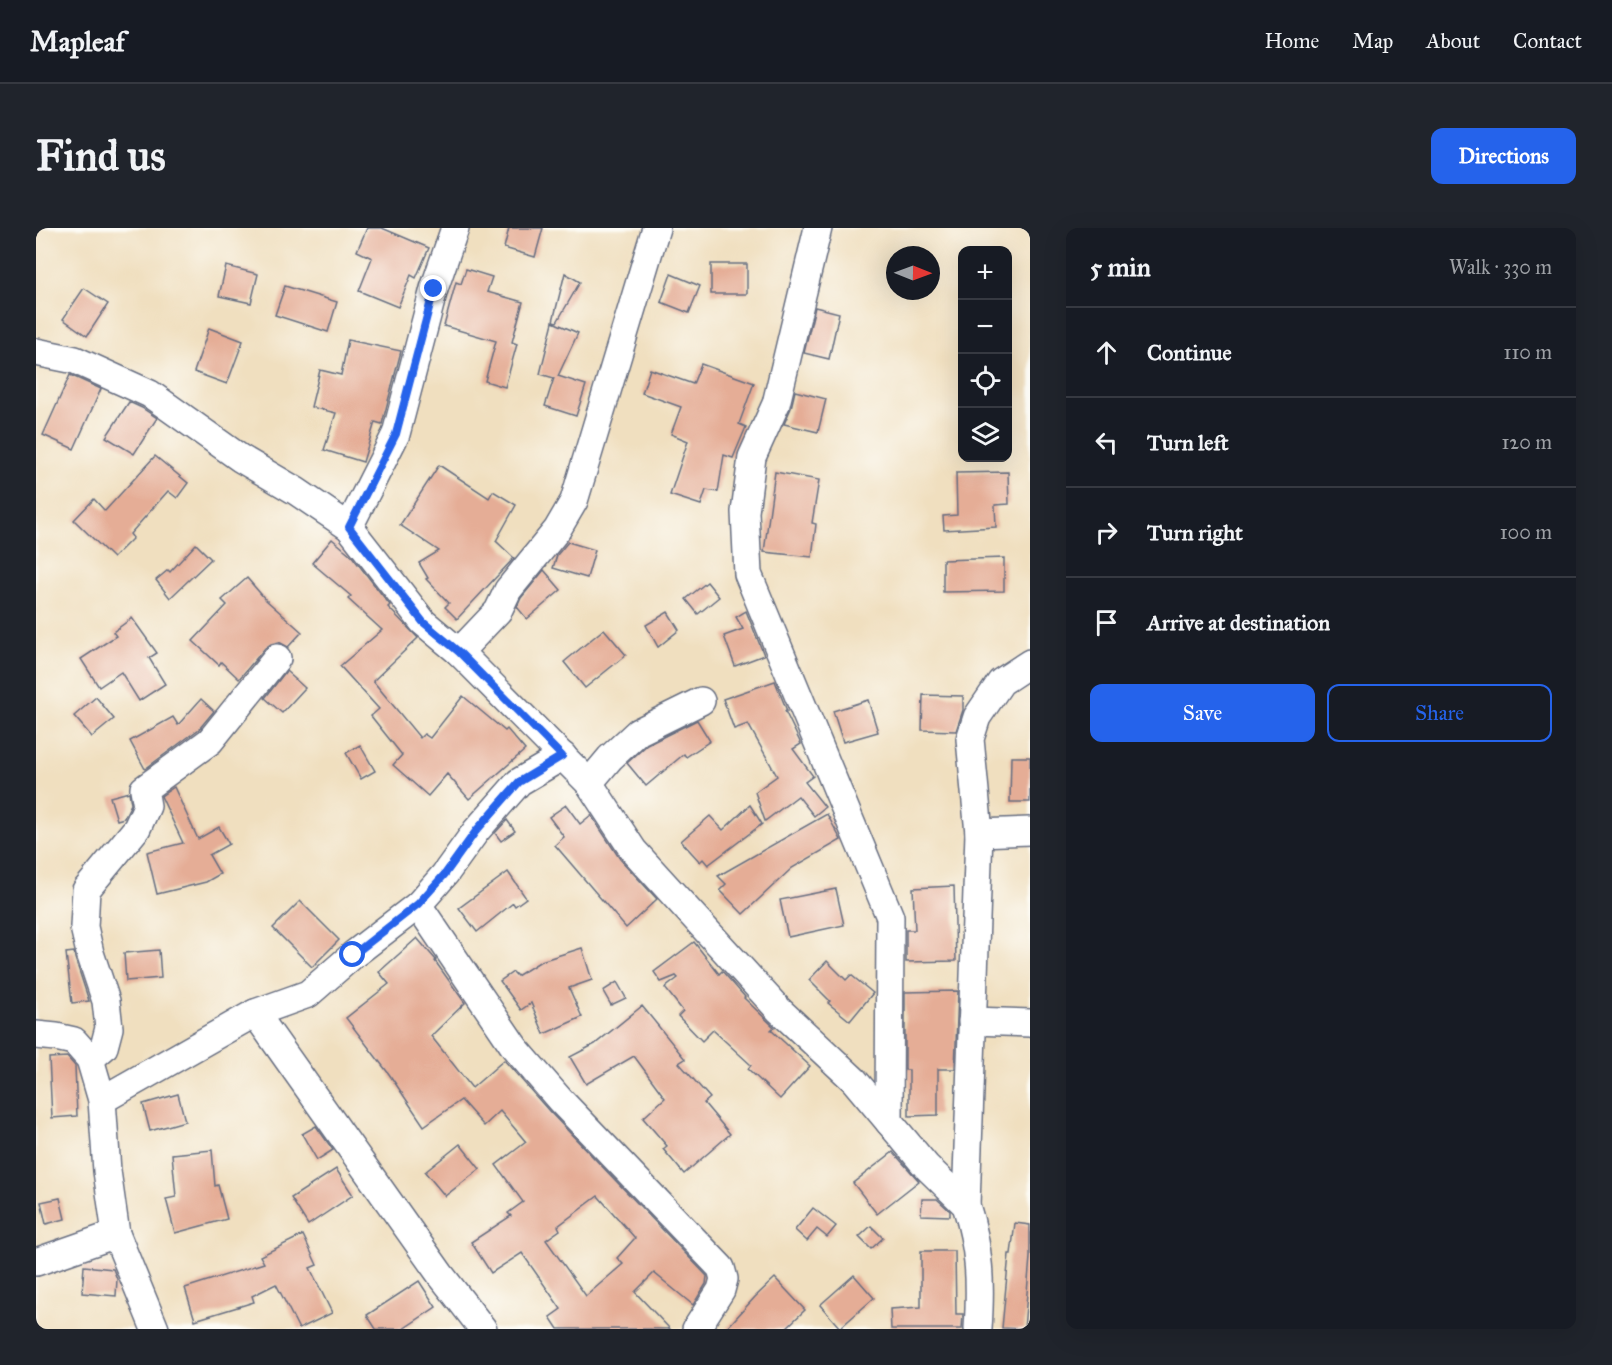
<!DOCTYPE html>
<html lang="en">
<head>
<meta charset="utf-8">
<style>
  :root { --surface:#171b24; --page:#20242c; --text:#f1f3f6; --muted:#9ea1a6; --line:#363941; --accent:#2563eb }
  body { margin:0; font-family:"IM FELL Great Primer",serif; background:var(--page); color:var(--text) }
  .controls { position:absolute; right:18px; top:18px; display:grid; overflow:hidden; border-radius:12px; box-shadow:0 6px 24px #0002 }
  .controls button { width:54px; height:54px; display:grid; place-items:center; padding:0; border:0; border-bottom:2px solid var(--line); background:var(--surface); color:var(--text); font:30px sans-serif }
  .compass { position:absolute; left:850px; top:18px; width:54px; height:54px; border-radius:50%; background:var(--surface); box-shadow:0 6px 24px #0002; rotate:91deg }
  .stop { position:absolute; width:18px; height:18px; margin:-14px; border:4px solid #2563eb; border-radius:50%; background:#fff }
  .stop.end { background:#2563eb; border-color:#fff; box-shadow:0 2px 6px #0008 }
  .list { margin:0; padding:0; list-style:none }
  h2 { display:flex; justify-content:space-between; align-items:center; height:78px; margin:0; padding:0 24px; font-size:26px }
  h2 small { font-size:20px; font-weight:400; color:var(--muted) }
  .list li { display:grid; grid-template-columns:39px 1fr auto; gap:18px; align-items:center; box-sizing:border-box; height:90px; padding:0 24px; border-top:2px solid var(--line) }
  .list b { display:block; font-size:22px; white-space:nowrap }
  .list em { font-size:20px; font-style:normal; color:var(--muted) }
  .actions { display:flex; gap:12px; padding:18px 24px }
  .actions a { flex:1; padding:14px 0; border:2px solid var(--accent); border-radius:12px; text-align:center; font-size:21px; color:var(--accent) }
  .actions .main { background:var(--accent); color:#fff }
  .icon { flex:none; width:33px; height:33px; fill:none; stroke:currentColor; stroke-width:2; stroke-linecap:round; stroke-linejoin:round }
  .map { position:relative; flex:none; width:994px; height:1101px; overflow:hidden; border-radius:12px }
  header { display:flex; align-items:center; gap:36px; box-sizing:border-box; height:84px; padding:0 30px; background:var(--surface); border-bottom:2px solid var(--line) }
  header strong { font-size:28px }
  nav { display:flex; gap:33px; margin-inline-start:auto; font-size:21px }
  .intro { display:flex; align-items:center; justify-content:space-between; box-sizing:border-box; height:144px; padding:0 36px }
  h1 { margin:0; font-size:42px }
  .button { padding:15px 27px; border-radius:12px; background:var(--accent); color:#fff; font-size:21px; font-weight:700 }
  main { display:flex; gap:36px; padding:0 36px }
  aside { flex:1; background:var(--surface); border-radius:12px; box-shadow:0 6px 24px #0002 }
  .map>svg:first-child { display:block }
  .building { fill:#e5ad96; fill-rule:evenodd }
  .lines { fill:none; stroke-linecap:round; stroke-linejoin:round }
  .minor-casing { stroke:#666d80; stroke-width:30 }
  .minor { stroke:#fff; stroke-width:27 }
  .route { stroke:#2563eb; stroke-width:8 }
</style>
</head>
<body>
<header>
<strong>Mapleaf</strong>
<nav><a>Home</a><a>Map</a><a>About</a><a>Contact</a></nav>
</header>
<div class="intro"><h1>Find us</h1><a class="button">Directions</a></div>
<main>
<div class="map">
<svg width="994" height="1101" viewBox="0 0 994 1101">
  <rect width="100%" height="100%" fill="#fdfcf7"/>
  <filter id="ink" filterUnits="userSpaceOnUse"><feTurbulence type="fractalNoise" baseFrequency=".0167" numOctaves="2"/><feDisplacementMap in="SourceGraphic" scale="12" xChannelSelector="R" yChannelSelector="G"/><feConvolveMatrix kernelMatrix="1 2 1 2 8 2 1 2 1" color-interpolation-filters="sRGB"/></filter>
  <filter id="wash" filterUnits="userSpaceOnUse"><feTurbulence type="fractalNoise" baseFrequency=".008" numOctaves="4" result="noise"/><feDisplacementMap in="SourceGraphic" scale="24" xChannelSelector="R" yChannelSelector="G"/><feGaussianBlur stdDeviation="1.35" result="paint"/><feColorMatrix in="noise" values="0 0 0 0 0 0 0 0 0 0 0 0 0 0 0 0 0 1.4 0 .05"/><feComposite in="paint" operator="in"/></filter>
  <g filter="url(#wash)">
    <rect width="100%" height="100%" fill="#f0dfbf"/>
    <g id="blocks">
      <g class="building">
        <polygon points="331,0 346,0 393,20 380,50 375,47 362,79 323,63 336,30 321,23"/>
        <polygon points="473,0 507,0 499,29 468,20"/>
        <rect x="675" y="36" width="36" height="30"/>
        <polygon points="190,38 222,46 215,75 183,68"/>
        <polygon points="430,41 456,49 451,64 487,74 476,114 481,116 469,159 449,153 460,113 408,98 420,54 425,56"/>
        <polygon points="529,45 544,54 521,94 517,93"/>
        <polygon points="635,46 664,58 653,85 625,74"/>
        <polygon points="249,58 301,74 292,104 239,87"/>
        <polygon points="48,60 72,76 51,108 27,91"/>
        <polygon points="779,79 803,85 793,131 768,125"/>
        <polygon points="517,94 542,105 522,148 550,157 540,188 509,178 518,150 504,146"/>
        <polygon points="173,100 207,113 191,156 158,144"/>
        <polygon points="312,112 365,123 346,196 339,194 327,234 288,222 300,185 275,179 284,142 305,147"/>
        <polygon points="665,136 718,155 703,196 710,199 697,230 688,227 682,264 670,262 665,277 634,267 652,213 635,206 645,179 606,165 614,141 657,156"/>
        <polygon points="34,147 65,161 38,221 7,207"/>
        <polygon points="759,163 790,171 782,204 748,196 755,180"/>
        <polygon points="93,174 106,180 121,190 98,226 70,209"/>
        <polygon points="119,228 152,255 141,270 132,263 94,306 97,310 77,330 38,292 58,271 69,283"/>
        <polygon points="403,237 453,270 457,263 480,277 460,313 478,330 421,391 409,379 413,375 390,351 392,350 383,335 403,323 364,297"/>
        <polygon points="739,244 783,252 776,295 780,296 776,329 728,324"/>
        <polygon points="972,244 973,276 959,277 960,299 908,302 907,288 921,287 920,245"/>
        <polygon points="296,311 315,327 354,377 352,379 382,410 337,453 384,510 388,506 394,510 427,468 469,503 471,501 489,522 433,571 411,546 392,568 357,537 366,527 335,488 343,481 304,438 346,402 312,371 315,368 276,335"/>
        <polygon points="532,314 559,322 551,350 517,340 521,327"/>
        <polygon points="160,316 175,331 134,370 120,352 132,342 134,344"/>
        <polygon points="968,330 968,363 907,364 907,332"/>
        <polygon points="508,342 525,362 491,391 481,379 485,370"/>
        <polygon points="211,350 230,372 266,404 252,419 243,414 235,416 229,420 203,451 185,434 183,437 157,413 191,377 186,372"/>
        <polygon points="671,354 683,369 662,386 650,371"/>
        <polygon points="710,383 728,427 699,438 688,408 707,401 700,389"/>
        <polygon points="632,384 643,402 622,419 610,397"/>
        <polygon points="96,390 121,425 113,430 129,456 103,473 85,444 63,459 45,431 80,408 77,404"/>
        <polygon points="568,401 590,427 549,460 528,434"/>
        <polygon points="250,443 269,460 246,485 229,470"/>
        <polygon points="739,453 751,483 749,483 765,516 757,521 777,548 769,554 789,579 778,588 762,568 729,593 719,564 741,548 712,496 698,501 687,471"/>
        <polygon points="887,467 927,468 927,482 920,503 886,502"/>
        <polygon points="60,469 78,491 56,509 38,488"/>
        <polygon points="165,471 178,483 163,501 109,541 94,513 137,489 142,497"/>
        <polygon points="832,472 842,504 807,514 797,483"/>
        <polygon points="661,492 674,513 650,529 648,526 610,558 591,535 611,517"/>
        <polygon points="324,517 339,543 325,551 310,525"/>
        <polygon points="975,529 994,529 994,574 974,574"/>
        <polygon points="138,559 162,611 183,599 193,616 173,627 184,646 170,654 121,666 111,624 147,615 125,568"/>
        <polygon points="93,564 95,576 88,590 81,592 74,569"/>
        <polygon points="530,577 544,596 555,587 584,631 621,671 590,700 519,617 528,609 513,589"/>
        <polygon points="714,577 726,596 672,637 667,631 664,634 645,613 674,588 687,602"/>
        <polygon points="791,586 805,612 756,640 707,686 684,662 690,656 682,648"/>
        <polygon points="471,592 479,603 465,613 459,605"/>
        <polygon points="472,644 490,670 479,678 477,675 441,704 423,680"/>
        <polygon points="918,658 920,733 870,734 870,702 879,702 877,660"/>
        <polygon points="800,661 808,697 752,709 744,672"/>
        <polygon points="264,673 303,712 276,739 237,700"/>
        <path d="M381 710 400 732 399 733 429 775 395 808 436 860 468 832 513 883 671 1048 670 1056 657 1077 618 1045 599 1064 634 1101H522L514 1089 525 1081 486 1025 455 1045 435 1014 475 988 472 985 487 974 460 937 490 914 464 883 448 898 425 872 388 898 353 846 310 790 353 756 343 744ZM562 968 599 1010 581 1030 587 1036 550 1068 510 1012 524 1002 522 998Z"/>
        <polygon points="658,714 683,746 686,743 709,769 708,770 738,799 735,802 774,838 744,871 712,841 715,837 677,802 666,813 642,788 647,783 629,760 642,750 640,748 625,754 618,744"/>
        <polygon points="546,720 556,752 533,760 546,789 508,806 495,775 485,782 464,753 477,744 481,748 505,733"/>
        <polygon points="123,722 125,750 90,753 88,725"/>
        <polygon points="38,724 39,730 53,773 36,775 30,725"/>
        <polygon points="791,733 810,752 815,747 837,765 814,793 792,775 794,773 773,752"/>
        <polygon points="581,754 590,770 575,777 567,763"/>
        <polygon points="922,763 919,841 902,841 902,887 873,888 873,842 869,842 869,764"/>
        <polygon points="606,778 649,831 643,835 674,870 668,875 694,906 648,946 627,921 631,918 607,890 629,870 598,828 550,856 534,829 559,816"/>
        <polygon points="31,829 39,838 41,888 16,890 13,830"/>
        <polygon points="142,866 149,893 114,903 107,876"/>
        <polygon points="280,898 297,922 281,932 266,906"/>
        <polygon points="424,916 444,941 409,968 389,944"/>
        <polygon points="176,922 179,958 182,957 191,991 139,1005 130,971 140,969 136,926"/>
        <polygon points="857,924 883,953 841,986 817,955"/>
        <polygon points="300,941 317,967 272,997 255,970"/>
        <polygon points="24,970 29,991 10,996 5,974"/>
        <polygon points="886,971 901,971 914,983 914,988 885,987"/>
        <polygon points="777,980 800,998 791,1009 781,1001 771,1013 759,1002"/>
        <polygon points="979,995 994,997 994,1029 988,1101 966,1100 973,1026 975,1026"/>
        <polygon points="835,998 847,1010 835,1021 823,1009"/>
        <polygon points="267,1007 281,1037 274,1040 296,1085 263,1101 240,1056 216,1068 218,1074 159,1092 149,1060 228,1035 224,1028"/>
        <polygon points="885,1023 919,1023 920,1086 927,1086 926,1101 855,1101 854,1081 885,1079"/>
        <polygon points="48,1038 77,1041 81,1051 80,1068 46,1065"/>
        <polygon points="818,1047 838,1070 804,1100 784,1077"/>
        <polygon points="739,1050 769,1082 749,1101 690,1101 719,1069"/>
        <polygon points="383,1053 400,1079 367,1101 340,1101 331,1087"/>
      </g>
    </g>
  </g>
  <g filter="url(#ink)">
    <use href="#blocks" fill-opacity="0" stroke="#666d80" stroke-width="1.5"/>
    <g class="lines">
      <g class="minor-casing">
        <g id="minor">
          <polyline points="782,0 740,176 716,229 709,284 712,346 854,689 853,894"/>
          <polyline points="0,124 39,132 114,166 204,230 260,263 313,299 387,394 423,424 553,555 597,622 743,782 818,852 890,938 930,977"/>
          <polyline points="313,299 360,206 398,61 419,0"/>
          <polyline points="423,424 462,383 472,362 521,302 538,273 620,0"/>
          <polyline points="553,555 574,530 602,504 665,473"/>
          <polyline points="943,605 994,603"/>
          <polyline points="382,677 479,820 524,872 685,1040 688,1051 685,1062 660,1101"/>
          <polyline points="219,785 404,1046 447,1101"/>
          <polyline points="936,793 994,795"/>
          <polyline points="0,807 20,809 38,813 54,831 66,872 71,943 80,1006 119,1101"/>
          <polyline points="54,831 68,819 73,800 70,773 54,725 48,699 50,662 101,600 111,578 108,561 174,513 241,430"/>
          <polyline points="66,872 219,785 272,766 317,727 382,677 409,646 440,603 483,554 527,528"/>
          <polyline points="0,1034 80,1006"/>
          <path d="M942 1101C945 1055 944 1021 930 977L943 605 934 511 941 489 965 454 994 435"/>
        </g>
      </g>
      <use href="#minor" class="minor"/>
    </g>
  </g>
  <g class="lines" filter="url(#ink)">
    <polyline class="route" points="317,727 382,676 409,646 440,603 483,554 526,528 423,424 387,394 313,299 360,206 398,61"/>
  </g>
</svg>
<div class="controls">
<button>+</button>
<button>−</button>
<button><svg class="icon" aria-label="locate" viewBox="0 0 24 24"><circle cx="12" cy="12" r="6"/><path d="M12 2v4M12 18v4M2 12h4M18 12h4"/></svg></button>
<button><svg class="icon" aria-label="layers" viewBox="0 0 24 24"><path d="M12 4l9 5-9 5-9-5zM3 14l9 5 9-5"/></svg></button>
</div>
<svg class="compass" viewBox="-18 -18 36 36"><path d="M0-13l5 13h-10z" fill="#e53935"/><path d="M0 13l5-13h-10z" fill="#9ea1a6"/></svg>
<div class="stop" style="left:317px;top:727px"></div>
<div class="stop end" style="left:398px;top:61px"></div>
</div>
<aside>
<h2>5 min<small>Walk · 330 m</small></h2>
<ul class="list">
<li><svg class="icon" aria-label="ahead" viewBox="0 0 24 24"><path d="M12 20V5M6 11l6-6 6 6"/></svg><div><b>Continue</b></div><em>110 m</em></li>
<li><svg class="icon" aria-label="left" viewBox="0 0 24 24"><path d="M17 20v-9H6M10 6l-5 5 5 5"/></svg><div><b>Turn left</b></div><em>120 m</em></li>
<li><svg class="icon" aria-label="right" viewBox="0 0 24 24"><path d="M7 20v-9h11M14 6l5 5-5 5"/></svg><div><b>Turn right</b></div><em>100 m</em></li>
<li><svg class="icon" aria-label="arrive" viewBox="0 0 24 24"><path d="M6 21V4h12l-3 4 3 4H6"/></svg><div><b>Arrive at destination</b></div></li>
</ul>
<div class="actions"><a class="main">Save</a><a>Share</a></div>
</aside>
</main>
</body>
</html>
